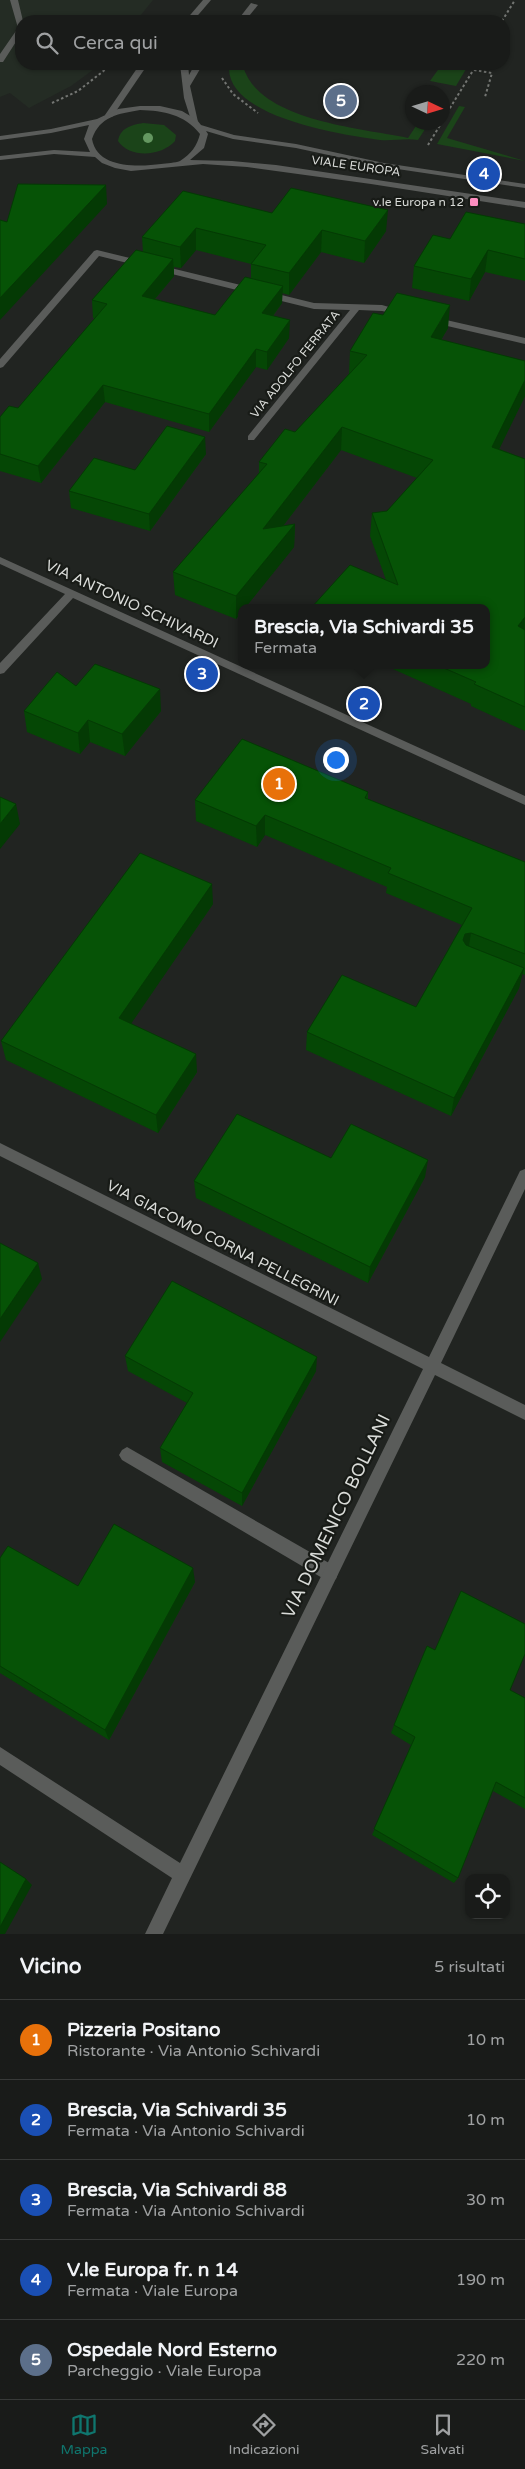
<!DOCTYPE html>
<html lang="it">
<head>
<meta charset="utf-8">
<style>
  :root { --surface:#191b19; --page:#222422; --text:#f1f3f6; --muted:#9fa1a2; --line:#373938; --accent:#0f766e }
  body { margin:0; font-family:"Varela Round",sans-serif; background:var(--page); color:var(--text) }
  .controls { position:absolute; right:15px; bottom:15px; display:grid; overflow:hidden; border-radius:10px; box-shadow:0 1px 4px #0004 }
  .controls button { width:45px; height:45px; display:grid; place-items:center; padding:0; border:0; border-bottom:1px solid var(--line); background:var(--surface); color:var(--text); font:25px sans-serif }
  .compass { position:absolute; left:405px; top:85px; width:45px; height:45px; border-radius:50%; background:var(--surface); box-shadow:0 1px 4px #0004; rotate:94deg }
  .you { position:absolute; left:335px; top:759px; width:18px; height:18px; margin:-12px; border:4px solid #fff; border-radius:50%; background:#1a73e8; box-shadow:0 0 0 8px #1a73e833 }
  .badge { display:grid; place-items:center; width:32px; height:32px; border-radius:50%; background:var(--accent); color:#fff; font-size:16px; font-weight:700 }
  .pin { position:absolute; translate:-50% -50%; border:2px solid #fff; box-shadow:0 1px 5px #0006 }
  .popup { position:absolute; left:238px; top:604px; width:252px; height:65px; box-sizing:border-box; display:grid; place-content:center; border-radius:10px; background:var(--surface); filter:drop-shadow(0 1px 4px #0005); font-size:16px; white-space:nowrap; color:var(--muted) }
  .popup b { font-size:19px; color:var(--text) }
  .popup::after { content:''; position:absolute; left:50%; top:100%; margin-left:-10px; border:10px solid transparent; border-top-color:var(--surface) }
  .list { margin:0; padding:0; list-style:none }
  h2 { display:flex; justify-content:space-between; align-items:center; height:65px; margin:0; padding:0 20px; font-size:21px }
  h2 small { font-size:16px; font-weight:400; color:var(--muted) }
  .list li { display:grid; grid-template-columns:32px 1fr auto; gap:15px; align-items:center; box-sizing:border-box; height:80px; padding:0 20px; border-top:1px solid var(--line) }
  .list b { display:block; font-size:19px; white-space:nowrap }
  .list p { margin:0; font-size:16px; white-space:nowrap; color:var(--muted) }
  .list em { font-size:16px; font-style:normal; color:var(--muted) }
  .icon { flex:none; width:28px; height:28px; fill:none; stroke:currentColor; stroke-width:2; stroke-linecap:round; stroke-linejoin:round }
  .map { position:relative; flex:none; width:525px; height:1934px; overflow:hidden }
  .search { position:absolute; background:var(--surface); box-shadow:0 1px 4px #0004; left:15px; right:15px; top:15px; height:55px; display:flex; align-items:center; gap:12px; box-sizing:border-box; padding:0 18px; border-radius:20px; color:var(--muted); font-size:19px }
  .sheet { height:465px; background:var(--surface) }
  nav { display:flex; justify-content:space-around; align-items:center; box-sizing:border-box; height:70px; border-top:1px solid var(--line); background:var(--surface); font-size:14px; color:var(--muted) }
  nav a { display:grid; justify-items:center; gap:2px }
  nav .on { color:var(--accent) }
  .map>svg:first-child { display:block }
  .built { fill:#242c24 }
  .green { fill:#1b4419 }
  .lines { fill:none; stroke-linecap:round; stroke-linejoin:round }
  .path { stroke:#747673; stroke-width:2; stroke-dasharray:2.5 2.5; stroke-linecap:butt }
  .service { fill:#5a5c5a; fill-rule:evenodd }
  .minor { fill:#5a5c5a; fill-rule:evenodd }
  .tertiary { fill:#5a5c5a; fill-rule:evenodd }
  .tree { fill:#649760 }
  .wall { fill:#054705; fill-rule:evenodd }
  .shaded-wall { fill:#043a04 }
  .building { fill:#065306; stroke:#043a04 }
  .poi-dot { fill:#fd8ec0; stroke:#181b17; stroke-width:2 }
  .labels { text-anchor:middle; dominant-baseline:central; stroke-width:4.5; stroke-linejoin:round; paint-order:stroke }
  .far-street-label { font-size:12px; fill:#d9dbd8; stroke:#181b17 }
  .far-poi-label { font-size:12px; fill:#d9dbd8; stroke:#181b17; text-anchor:end }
  .street-label { font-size:15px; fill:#d9dbd8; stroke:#181b17 }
  .near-street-label { font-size:18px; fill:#d9dbd8; stroke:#181b17 }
</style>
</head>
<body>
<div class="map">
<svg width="525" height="1934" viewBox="0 0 525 1934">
  <rect width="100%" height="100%" fill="#212421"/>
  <polygon class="built" points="0,0 153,0 136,21 21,21 21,64 101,64 71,86 29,108 10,93 0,97"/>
  <g class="green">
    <polygon points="452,64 457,64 455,67 462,67 464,64 469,64 456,86 430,81 440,67 450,67"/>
    <path d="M243 66C258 121 361 128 408 138L418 123H429L418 140C406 138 393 141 380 140 343 135 230 118 229 69Z"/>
    <polygon points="459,106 465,107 447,138 525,161 437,144"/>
    <path d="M143 123 164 125 176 135 175 141C162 156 130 159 118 141 120 128 131 125 143 123Z"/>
  </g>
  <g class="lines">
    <g class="path">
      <polyline points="502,21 515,0"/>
      <polyline points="474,70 492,73 485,97"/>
      <polyline points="222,78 233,94 258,113"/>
      <polyline points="52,103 78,91 106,69"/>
      <polyline points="442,121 477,64"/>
      <polyline points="428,145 442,122"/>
    </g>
    <g class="service">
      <polygon points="10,0 18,0 23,21 21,21 21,34 3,62 0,62 0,54 18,28"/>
      <polygon points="203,0 211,0 193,21 185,21"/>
      <polygon points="251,3 258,5 245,21 237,21"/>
      <polygon points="140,64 148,64 112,117 106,117 105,115"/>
      <polygon points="180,64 188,64 189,75 195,64 203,64 190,86 198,122 191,120 184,98"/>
      <polygon points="127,1447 336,1567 338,1573 336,1579 330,1581 324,1579 122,1460 119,1455 122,1450"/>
    </g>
    <g class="minor">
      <polygon points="97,250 314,303 382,305 406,312 402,315 382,311 359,310 254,440 248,440 248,436 350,310 314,309 99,256 3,367 0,368 0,359 94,251"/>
      <polygon points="433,317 525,338 525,344 430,322 430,318"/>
      <polygon points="0,557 525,796 525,805 73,598 4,673 0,674 0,663 65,594 0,564"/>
      <polygon points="0,1143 429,1357 520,1171 525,1169 525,1189 441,1363 525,1405 525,1420 435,1375 163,1934 145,1934 172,1878 0,1765 0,1747 180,1863 423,1369 0,1156"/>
    </g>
    <path class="tertiary" d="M140 106H160L182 111 197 120 201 125 234 135 296 144 384 163 525 184V188L384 167 296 148 233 139 206 131 208 134 204 148 190 160 232 161 276 165 525 202V208L371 184 247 167 203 164 131 171 115 168 102 163 95 157 54 154 0 160V156L54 150 90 152 84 139 89 125 51 133 0 140V136L51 129 97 119 118 109ZM140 110C164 111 184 114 200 134 197 146 191 154 180 161 175 163 167 163 161 164 139 167 97 169 92 139 100 116 118 114 140 110Z"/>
  </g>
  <circle class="tree" cx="148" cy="138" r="5"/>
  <g class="wall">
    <path d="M272 213 386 231 364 263 321 252 289 295 282 293V303L273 316 289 338 267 370 256 367 209 432 105 402 41 483 0 471V417L18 408 95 318H93L92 300 143 252 142 237ZM196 250 251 264V278L215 315 155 299 174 276V267L181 268Z"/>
    <polygon points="525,224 525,281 485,272 469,301 412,288 414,266 450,239"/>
    <polygon points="448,328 441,340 525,361 525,396 499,449 525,459 525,731 471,706 471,704 384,665 486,665 311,608 386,580 370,536 372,513 387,511 417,478 341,450 283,526 295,524 294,547 236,619 175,595 173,572 259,474 259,462 295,432 349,374 350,351"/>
    <polygon points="206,454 150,531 71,508 69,491 135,470"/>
    <polygon points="76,686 161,711 125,756 90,742 80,754 27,732 24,711"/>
    <polygon points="368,792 368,799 525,862 525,975 522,974 519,988 451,1116 306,1050 307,1032 416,1007 462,925 386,893 387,887 265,835 257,847 196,821 195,800"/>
    <polygon points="213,904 131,1023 197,1072 158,1133 6,1060 1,1041"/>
    <polygon points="331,1158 425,1177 368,1283 196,1198 194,1181"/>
    <polygon points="125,1356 316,1371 242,1506 162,1462 160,1448 187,1403 128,1371"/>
    <polygon points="0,1558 78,1586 195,1582 109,1740 0,1673"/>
    <polygon points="510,1690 525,1698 525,1809 493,1791 458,1878 454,1883 372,1835 411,1745 391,1733 394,1725"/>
  </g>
  <g class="shaded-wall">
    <polygon points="106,185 107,204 0,320 0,298"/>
    <polygon points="388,210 386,231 364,263 365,241"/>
    <polygon points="196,228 196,250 181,268 180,247"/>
    <polygon points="322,230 321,252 289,295 289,273"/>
    <polygon points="488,250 485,272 469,301 471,279"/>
    <polygon points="173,259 174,276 143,313 142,296"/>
    <polygon points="283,286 282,303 262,330 262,313"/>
    <polygon points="450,305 448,328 429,360 431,337"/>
    <polygon points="290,320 289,338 267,370 267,352"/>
    <polygon points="256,349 256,367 209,432 209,414"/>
    <polygon points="525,380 525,396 489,470 492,447"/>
    <polygon points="103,385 105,402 41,483 38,466"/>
    <polygon points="342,427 341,450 263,552 263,529"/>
    <polygon points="205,437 206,454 150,531 149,514"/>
    <polygon points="295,524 294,547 245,608 242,608 242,612 236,619 236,596"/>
    <polygon points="525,617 525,634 518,626"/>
    <polygon points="160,689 161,711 125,756 122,734"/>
    <polygon points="88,720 90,742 80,754 78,733"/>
    <polygon points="16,804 20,824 0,849 0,824"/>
    <polygon points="265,815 265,835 257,847 256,826"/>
    <polygon points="212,884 213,904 122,1037 119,1018"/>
    <polygon points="471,933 468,952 463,940 465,934"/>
    <polygon points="524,968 519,988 451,1116 454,1098"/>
    <polygon points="196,1054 197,1072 158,1133 156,1115"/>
    <polygon points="428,1160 425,1177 368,1283 370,1267"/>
    <polygon points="38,1263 42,1279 0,1342 0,1319"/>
    <polygon points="317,1357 316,1371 242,1506 242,1493"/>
    <polygon points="193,1568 195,1582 109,1740 105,1730"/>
    <polygon points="26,1879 32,1885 5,1934 0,1934 0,1927"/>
  </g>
  <g class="building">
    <polygon points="18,184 106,185 0,298 0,220 7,222"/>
    <polygon points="291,188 388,210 365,241 322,230 289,273 251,264 266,245 196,228 180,247 142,237 183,191 272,213"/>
    <polygon points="466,212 525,224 525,259 488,250 471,279 414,266 433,235 450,239"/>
    <polygon points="136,250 173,259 142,296 215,315 245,277 283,286 262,313 290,320 267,352 256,349 209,414 103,385 38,466 0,454 0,417 9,406 18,408 107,304 92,300"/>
    <polygon points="397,293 450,305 431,337 525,361 525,380 492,447 525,459 525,617 518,626 525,630 525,707 474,684 476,682 437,665 486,665 486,608 311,608 350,565 398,585 372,513 387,511 433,460 342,427 263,529 295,524 236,596 173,572 267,464 259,462 285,429 295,432 367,355 350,351 373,313 383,315"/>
    <polygon points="167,426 205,437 149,514 69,491 94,458 135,470"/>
    <polygon points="95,664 160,689 122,734 88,720 78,733 24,711 57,672 76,686"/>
    <polygon points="242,739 368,792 365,798 525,862 525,954 471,933 465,934 463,940 466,945 524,968 454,1098 307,1032 342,975 416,1007 472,908 388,873 391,868 265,815 256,826 195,800"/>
    <polygon points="0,797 16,804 0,824"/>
    <polygon points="140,853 212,884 119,1018 196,1054 156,1115 1,1041"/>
    <polygon points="237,1114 331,1158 351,1124 428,1160 370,1267 194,1181"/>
    <polygon points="0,1243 38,1263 0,1319"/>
    <polygon points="172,1281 317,1357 242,1493 160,1448 193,1393 125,1356"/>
    <polygon points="114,1524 193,1568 105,1730 0,1666 0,1558 8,1546 78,1586"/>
    <polygon points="461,1591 525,1624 525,1654 510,1690 525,1698 525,1798 496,1782 458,1878 374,1829 415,1737 394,1725 427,1646 435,1650"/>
    <polygon points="0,1862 26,1879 0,1927"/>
  </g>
  <rect class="poi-dot" x="469" y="197" width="10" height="10" rx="2.5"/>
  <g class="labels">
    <g class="far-street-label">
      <text transform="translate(356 166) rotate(8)">VIALE EUROPA</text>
      <text transform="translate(295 364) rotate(-51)">VIA ADOLFO FERRATA</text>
    </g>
    <g class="far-poi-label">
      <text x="464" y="202">v.le Europa n 12</text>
    </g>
    <g class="street-label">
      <text transform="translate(132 604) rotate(25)">VIA ANTONIO SCHIVARDI</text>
      <text transform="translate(223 1243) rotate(27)">VIA GIACOMO CORNA PELLEGRINI</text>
    </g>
    <g class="near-street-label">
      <text transform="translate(336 1516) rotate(-64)">VIA DOMENICO BOLLANI</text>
    </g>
  </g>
</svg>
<div class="controls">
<button><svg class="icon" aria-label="locate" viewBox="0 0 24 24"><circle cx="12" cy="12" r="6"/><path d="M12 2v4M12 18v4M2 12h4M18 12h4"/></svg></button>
</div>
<svg class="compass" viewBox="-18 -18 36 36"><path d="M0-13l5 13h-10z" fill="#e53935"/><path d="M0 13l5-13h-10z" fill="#9fa1a2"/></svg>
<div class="you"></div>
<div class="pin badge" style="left:279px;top:784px;background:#e8710a">1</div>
<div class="pin badge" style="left:364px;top:704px;background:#1a4fb4">2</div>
<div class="popup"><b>Brescia, Via Schivardi 35</b>Fermata</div>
<div class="pin badge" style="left:202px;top:674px;background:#1a4fb4">3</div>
<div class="pin badge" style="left:484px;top:174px;background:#1a4fb4">4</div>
<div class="pin badge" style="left:341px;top:101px;background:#5c6f8a">5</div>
<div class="search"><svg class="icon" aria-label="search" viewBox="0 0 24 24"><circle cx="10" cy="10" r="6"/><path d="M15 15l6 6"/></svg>Cerca qui</div>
</div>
<section class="sheet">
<h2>Vicino<small>5 risultati</small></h2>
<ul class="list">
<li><span class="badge" style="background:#e8710a">1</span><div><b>Pizzeria Positano</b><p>Ristorante · Via Antonio Schivardi</p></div><em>10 m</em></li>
<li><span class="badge" style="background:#1a4fb4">2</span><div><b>Brescia, Via Schivardi 35</b><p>Fermata · Via Antonio Schivardi</p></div><em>10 m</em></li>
<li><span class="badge" style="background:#1a4fb4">3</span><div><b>Brescia, Via Schivardi 88</b><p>Fermata · Via Antonio Schivardi</p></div><em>30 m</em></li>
<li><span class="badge" style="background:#1a4fb4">4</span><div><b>V.le Europa fr. n 14</b><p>Fermata · Viale Europa</p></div><em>190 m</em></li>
<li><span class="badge" style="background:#5c6f8a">5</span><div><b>Ospedale Nord Esterno</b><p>Parcheggio · Viale Europa</p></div><em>220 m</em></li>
</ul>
</section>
<nav>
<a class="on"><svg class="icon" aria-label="map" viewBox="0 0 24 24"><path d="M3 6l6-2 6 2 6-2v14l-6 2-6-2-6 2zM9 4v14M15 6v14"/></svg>Mappa</a>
<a><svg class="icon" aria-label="directions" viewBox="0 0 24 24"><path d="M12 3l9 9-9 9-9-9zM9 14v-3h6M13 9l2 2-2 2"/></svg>Indicazioni</a>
<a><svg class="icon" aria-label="saved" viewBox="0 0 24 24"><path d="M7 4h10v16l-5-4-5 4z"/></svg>Salvati</a>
</nav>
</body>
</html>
